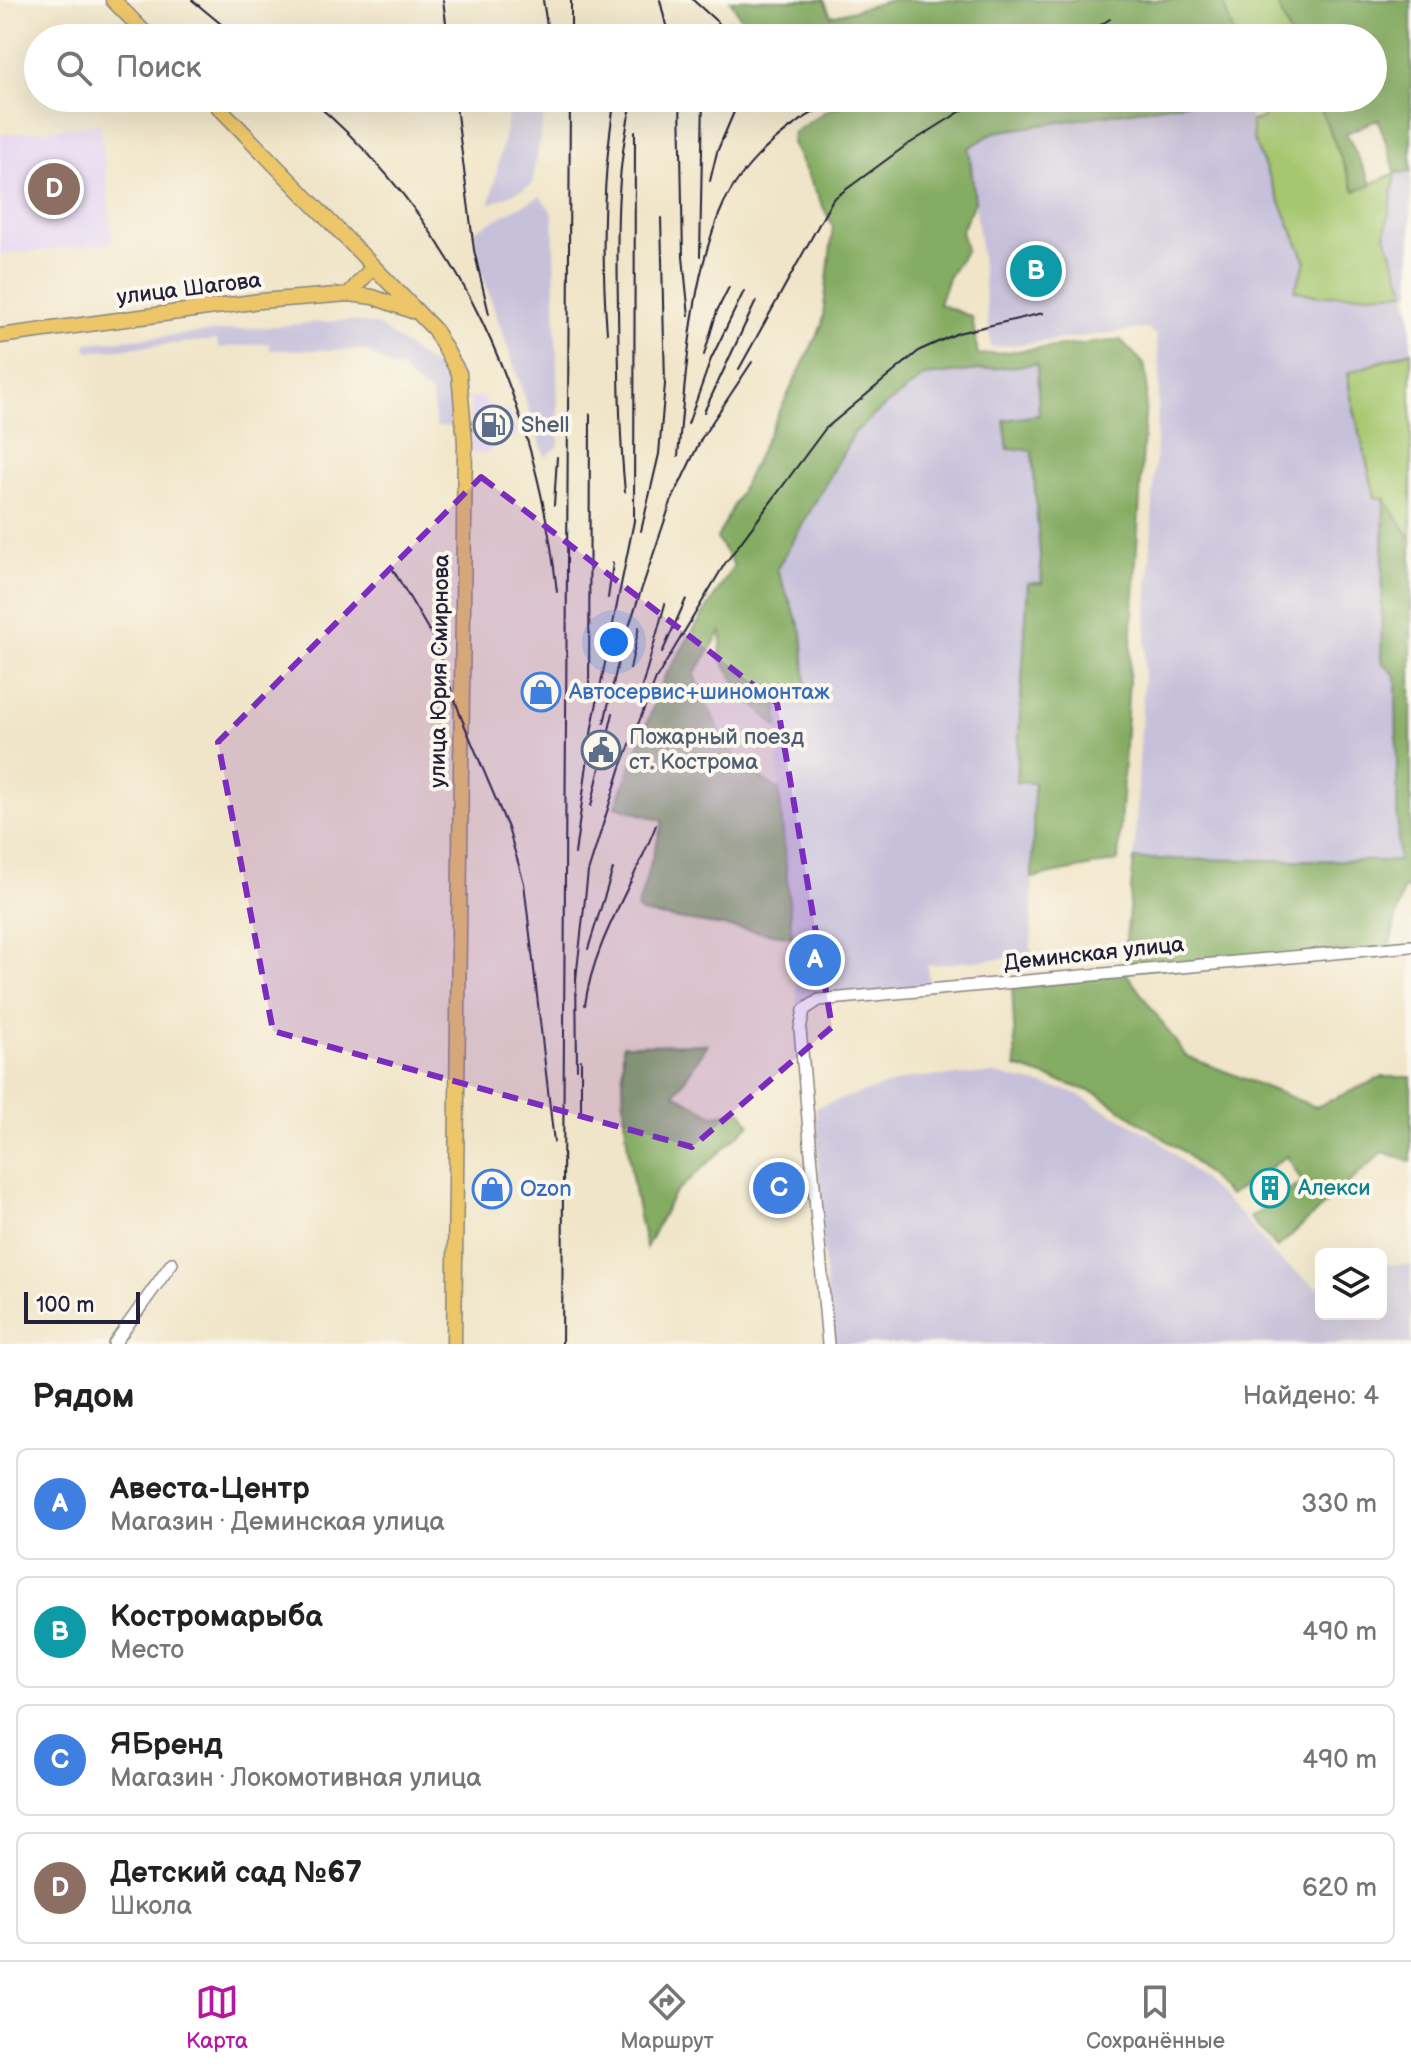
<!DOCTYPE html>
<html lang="ru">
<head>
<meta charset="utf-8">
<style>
  :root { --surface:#fff; --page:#f6f6f6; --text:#222; --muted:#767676; --line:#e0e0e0; --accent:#b5179e }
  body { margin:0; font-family:"Balsamiq Sans",sans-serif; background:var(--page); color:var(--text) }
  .controls { position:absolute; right:24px; bottom:24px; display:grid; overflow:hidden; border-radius:12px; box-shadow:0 8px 32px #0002 }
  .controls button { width:72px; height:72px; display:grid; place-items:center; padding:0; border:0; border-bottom:2px solid var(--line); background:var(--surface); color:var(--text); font:40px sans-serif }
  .scale { position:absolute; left:24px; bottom:20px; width:116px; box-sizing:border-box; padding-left:8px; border:4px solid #22223b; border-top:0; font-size:22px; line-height:28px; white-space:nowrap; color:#22223b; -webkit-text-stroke:6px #fbf7ec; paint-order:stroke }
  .you { position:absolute; left:614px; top:642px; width:28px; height:28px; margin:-20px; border:6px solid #fff; border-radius:50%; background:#1a73e8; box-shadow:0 0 0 12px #1a73e833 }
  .badge { display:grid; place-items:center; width:52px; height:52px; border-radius:50%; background:var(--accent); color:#fff; font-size:26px; font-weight:700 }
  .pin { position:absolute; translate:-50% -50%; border:4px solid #fff; box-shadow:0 2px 8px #0006 }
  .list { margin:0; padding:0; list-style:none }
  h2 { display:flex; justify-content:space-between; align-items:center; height:104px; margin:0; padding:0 32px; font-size:34px }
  h2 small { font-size:26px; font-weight:400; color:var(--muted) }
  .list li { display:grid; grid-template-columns:52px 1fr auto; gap:24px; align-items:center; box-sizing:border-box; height:112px; margin:0 16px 16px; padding:0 16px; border:2px solid var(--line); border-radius:12px }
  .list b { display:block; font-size:30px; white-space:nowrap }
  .list p { margin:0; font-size:26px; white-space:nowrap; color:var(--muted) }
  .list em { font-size:26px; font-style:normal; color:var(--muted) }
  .icon { flex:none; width:44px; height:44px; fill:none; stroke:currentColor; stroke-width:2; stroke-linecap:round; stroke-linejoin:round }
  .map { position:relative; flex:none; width:1411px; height:1344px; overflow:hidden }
  .search { position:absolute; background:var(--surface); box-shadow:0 8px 32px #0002; left:24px; right:24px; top:24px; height:88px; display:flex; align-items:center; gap:20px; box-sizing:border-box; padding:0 28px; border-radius:44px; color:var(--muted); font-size:30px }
  .sheet { height:616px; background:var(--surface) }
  nav { display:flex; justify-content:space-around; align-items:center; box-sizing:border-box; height:112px; border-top:2px solid var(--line); background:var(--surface); font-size:22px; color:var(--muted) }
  nav a { display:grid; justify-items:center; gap:4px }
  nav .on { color:var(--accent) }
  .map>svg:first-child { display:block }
  .built { fill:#e3d3f3 }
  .industrial { fill:#c6c0da }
  .green { fill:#a6c770; stroke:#647456; stroke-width:2 }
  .forest { fill:#84ac62; stroke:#53674e; stroke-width:2 }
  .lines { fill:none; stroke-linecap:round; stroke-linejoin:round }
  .minor-casing { stroke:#898482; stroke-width:14 }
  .major-casing { stroke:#898482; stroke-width:17 }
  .minor { stroke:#fff; stroke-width:11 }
  .major { stroke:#ecc669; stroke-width:14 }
  .rail { stroke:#22223b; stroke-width:2 }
  .marked { fill:#7b2cbf; fill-opacity:0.2; stroke:#7b2cbf; stroke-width:6; stroke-dasharray:16 10; stroke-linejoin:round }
  .labels { text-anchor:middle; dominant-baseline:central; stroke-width:8; stroke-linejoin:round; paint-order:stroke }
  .street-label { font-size:22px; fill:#22223b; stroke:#fbf7ec }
  .service-label { font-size:22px; fill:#4e5e75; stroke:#fbf7ec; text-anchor:start }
  .shop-label { font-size:22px; fill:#366cbe; stroke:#fbf7ec; text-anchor:start }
  .culture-label { font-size:22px; fill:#0d838f; stroke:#fbf7ec; text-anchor:start }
</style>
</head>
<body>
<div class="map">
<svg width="1411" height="1344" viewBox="0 0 1411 1344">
  <rect width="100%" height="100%" fill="#fbf7ec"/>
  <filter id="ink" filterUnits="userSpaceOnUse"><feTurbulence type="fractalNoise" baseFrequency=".0125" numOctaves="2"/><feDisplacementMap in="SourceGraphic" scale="16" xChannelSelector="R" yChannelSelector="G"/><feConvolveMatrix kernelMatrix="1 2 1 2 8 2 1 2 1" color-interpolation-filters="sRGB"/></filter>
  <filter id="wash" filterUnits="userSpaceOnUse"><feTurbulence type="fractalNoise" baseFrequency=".006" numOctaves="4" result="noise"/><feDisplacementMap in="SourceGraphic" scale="32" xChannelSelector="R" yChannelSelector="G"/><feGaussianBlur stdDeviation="1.8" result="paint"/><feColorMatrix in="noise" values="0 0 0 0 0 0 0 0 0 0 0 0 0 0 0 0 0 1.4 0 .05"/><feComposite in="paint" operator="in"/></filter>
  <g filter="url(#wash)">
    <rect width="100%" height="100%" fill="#f0e5c8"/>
    <g class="built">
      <polygon points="100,124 113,243 0,255 0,135"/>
      <polygon points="470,397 483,398 496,415 509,411 517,436 500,442 484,454 472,453"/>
    </g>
    <g class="industrial">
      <polygon points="512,98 547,98 532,185 490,204"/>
      <polygon points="1216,98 1247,98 1254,142 1306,262 1406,292 1385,235 1396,173 1411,172 1411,292 1406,293 1411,315 1411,351 1348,373 1350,393 1375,497 1384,498 1381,660 1396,676 1398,861 1134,859 1160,370 1156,335 1147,329 1135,330 991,348 969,148 995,132"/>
      <polygon points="540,196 553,214 559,446 545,457 483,276 474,231"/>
      <polygon points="346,320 377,325 437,368 450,383 454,426 436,427 432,395 405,374 404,368 394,369 365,350 270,350 269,343 218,348 217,340 87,352 86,343"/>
      <polygon points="1037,363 1039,415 1005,420 1032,450 1042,584 1028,584 1016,781 1034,783 1031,956 927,965 930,990 819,1000 804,1010 800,1029 779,789 777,688 806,684 802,632 776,569 855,432 886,405 925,376"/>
      <polygon points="994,1074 1073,1092 1155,1137 1241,1214 1277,1258 1321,1290 1321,1314 1381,1314 1381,1264 1411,1265 1411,1344 831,1344 820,1210 816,1107 914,1077"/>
    </g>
    <g class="green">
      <polygon points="1222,0 1276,0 1291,38 1235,38"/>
      <polygon points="1259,98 1316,98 1355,191 1396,173 1385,235 1406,292 1318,296 1294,290 1306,262 1254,142 1251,121 1263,118"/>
      <polygon points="1411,351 1411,539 1384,499 1375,497 1350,393 1348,373"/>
    </g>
    <g class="forest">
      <polygon points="730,0 824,0 831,16 892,0 1222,0 1235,38 775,38 772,29 751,35"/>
      <polygon points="1276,0 1411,0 1411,172 1396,173 1378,119 1346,133 1372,185 1355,191 1316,98 1373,98 1373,38 1291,38"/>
      <path d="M858 98H1216L995 132 969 148 975 201 961 231 966 250 948 278 939 304 972 317 978 355 1121 340 1144 364 1147 380 1118 861 1032 878 1034 783 1016 782 1028 583H1042L1032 450 1008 449 1004 420 1039 415 1037 364 925 376 886 405 855 432 777 569 802 632 806 685 777 688 778 728 745 696 720 658 722 630 694 675C717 725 727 764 779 789L792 937 646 914 637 910 663 821 616 806 664 678 734 565 717 539 822 325 833 227 792 143 793 133 826 111Z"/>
      <polygon points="1384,498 1411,539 1411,888 1403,889 1389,948 1124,970 1186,1056 1316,1107 1382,1077 1411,1077 1411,1162 1383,1152 1277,1248 1250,1218 1302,1182 1287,1156 1229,1196 1185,1153 1098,1094 1016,1067 1012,983 1123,970 1134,859 1398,861 1396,676 1381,661"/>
      <path d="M708 1044 675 1094 713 1115 741 1111 750 1124 673 1195 646 1248C630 1181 621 1113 623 1045Z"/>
    </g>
  </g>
  <g filter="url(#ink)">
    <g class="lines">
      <g class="minor-casing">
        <g id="minor">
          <polyline points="114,1344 172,1263"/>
          <polyline points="828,1344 800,1029 804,1010 819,1000 1411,946"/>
        </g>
      </g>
      <g class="major-casing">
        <g id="major">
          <polyline points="113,0 150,38"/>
          <polyline points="210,98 434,329 459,373 465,443 454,1344"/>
          <polyline points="349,294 373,267"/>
          <polyline points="0,336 260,301 349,294 373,297 412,311"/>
        </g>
      </g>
      <use href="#minor" class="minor"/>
      <use href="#major" class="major"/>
      <g class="rail">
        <polyline points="192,0 238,38"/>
        <polyline points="443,0 448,38"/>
        <polyline points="543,0 549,38"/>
        <polyline points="660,0 669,38"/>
        <polyline points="693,0 735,38"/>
        <polyline points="571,38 571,0"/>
        <polyline points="1080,38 1110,19"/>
        <path d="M309 98C459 223 536 401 557 592"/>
        <polyline points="455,98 474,250 489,314"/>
        <polyline points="680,98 683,257 689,316"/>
        <polyline points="710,181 717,152 734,112"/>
        <polyline points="700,256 703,98"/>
        <path d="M607 333C601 253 602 177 615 98"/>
        <polyline points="704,355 717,311 729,287"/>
        <polyline points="739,369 833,199 904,147 982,98"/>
        <polyline points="704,412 756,301"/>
        <polyline points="688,424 711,359 744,291"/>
        <path d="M678 456C686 377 690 276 724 203 747 157 795 119 840 98"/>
        <path d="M625 492C619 431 619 371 618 309 617 237 615 169 633 98"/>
        <polyline points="554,505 557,457"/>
        <polyline points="641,531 659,454 665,384 661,218"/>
        <polyline points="392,568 434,639 461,717 508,828 524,883 554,1142"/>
        <polyline points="608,598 613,563"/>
        <polyline points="662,653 686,599"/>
        <polyline points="630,669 639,627"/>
        <polyline points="640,694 665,604"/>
        <polyline points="589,698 590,414"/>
        <polyline points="604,723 621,650 671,502 701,439 752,362"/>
        <polyline points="591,806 613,713"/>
        <polyline points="575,854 592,727 634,521 635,131"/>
        <polyline points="588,949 613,869"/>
        <polyline points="576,969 577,1069"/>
        <polyline points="576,979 588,872 621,767 656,679 724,565 825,429 920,350 958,333 1043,313"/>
        <path d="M585 1005C594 940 633 886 656 825"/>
        <polyline points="581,1114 581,1060"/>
        <polyline points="562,1344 570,98"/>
      </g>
    </g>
  </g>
  <path class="marked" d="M481 477 777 703 832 1027 692 1147 273 1031 218 742Z"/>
  <defs>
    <g id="fuel-ring" transform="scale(2)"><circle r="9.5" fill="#fbf7ec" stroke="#5c6f8a" stroke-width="1.5"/><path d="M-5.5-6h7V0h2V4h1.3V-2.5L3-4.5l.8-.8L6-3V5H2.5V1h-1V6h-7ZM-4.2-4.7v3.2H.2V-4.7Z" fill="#5c6f8a"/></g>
    <g id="shop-ring" transform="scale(2)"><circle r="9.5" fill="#fbf7ec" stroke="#3f7fe0" stroke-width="1.5"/><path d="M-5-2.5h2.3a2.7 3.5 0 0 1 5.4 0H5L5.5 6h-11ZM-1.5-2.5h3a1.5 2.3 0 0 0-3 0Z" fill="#3f7fe0"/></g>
    <g id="civic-ring" transform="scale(2)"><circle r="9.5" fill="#fbf7ec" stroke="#5c6f8a" stroke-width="1.5"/><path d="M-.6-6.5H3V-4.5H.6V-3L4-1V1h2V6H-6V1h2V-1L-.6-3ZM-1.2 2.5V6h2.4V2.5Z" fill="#5c6f8a"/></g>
    <g id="building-ring" transform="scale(2)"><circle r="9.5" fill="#fbf7ec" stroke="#0f9aa8" stroke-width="1.5"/><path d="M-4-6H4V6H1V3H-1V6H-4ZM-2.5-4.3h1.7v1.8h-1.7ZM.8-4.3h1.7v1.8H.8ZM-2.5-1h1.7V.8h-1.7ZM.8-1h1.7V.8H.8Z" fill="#0f9aa8"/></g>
  </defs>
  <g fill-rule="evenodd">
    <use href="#fuel-ring" x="493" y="425"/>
    <use href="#shop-ring" x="541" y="692"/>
    <use href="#civic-ring" x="601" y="750"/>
    <use href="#building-ring" x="1270" y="1188"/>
    <use href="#shop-ring" x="492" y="1189"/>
  </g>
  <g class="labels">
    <g class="street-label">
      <text transform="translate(189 289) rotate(-7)">улица Шагова</text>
      <text transform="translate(440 671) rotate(-89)">улица Юрия Смирнова</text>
      <text transform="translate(1094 954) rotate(-6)">Деминская улица</text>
    </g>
    <g class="service-label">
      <text x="521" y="425">Shell</text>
      <text x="629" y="737">Пожарный поезд<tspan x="629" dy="25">ст. Кострома</tspan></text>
    </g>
    <g class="shop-label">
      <text x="569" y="692">Автосервис+шиномонтаж</text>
      <text x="520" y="1189">Ozon</text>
    </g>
    <g class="culture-label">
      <text x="1298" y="1188">Алекси</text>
    </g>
  </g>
</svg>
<div class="controls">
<button><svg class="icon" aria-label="layers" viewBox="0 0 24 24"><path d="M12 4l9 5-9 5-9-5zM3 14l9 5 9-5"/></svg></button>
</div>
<div class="scale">100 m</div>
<div class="you"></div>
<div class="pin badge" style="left:815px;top:960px;background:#3f7fe0">A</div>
<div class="pin badge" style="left:1036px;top:271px;background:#0f9aa8">B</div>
<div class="pin badge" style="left:779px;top:1188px;background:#3f7fe0">C</div>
<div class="pin badge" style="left:54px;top:189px;background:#8d6e63">D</div>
<div class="search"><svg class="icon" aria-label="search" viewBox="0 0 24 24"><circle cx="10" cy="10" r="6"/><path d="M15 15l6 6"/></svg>Поиск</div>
</div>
<section class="sheet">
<h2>Рядом<small>Найдено: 4</small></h2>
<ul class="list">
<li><span class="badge" style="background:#3f7fe0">A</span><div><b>Авеста-Центр</b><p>Магазин · Деминская улица</p></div><em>330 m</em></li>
<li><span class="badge" style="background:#0f9aa8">B</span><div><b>Костромарыба</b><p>Место</p></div><em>490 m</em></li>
<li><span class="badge" style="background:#3f7fe0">C</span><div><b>ЯБренд</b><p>Магазин · Локомотивная улица</p></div><em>490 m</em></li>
<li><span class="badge" style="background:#8d6e63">D</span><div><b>Детский сад №67</b><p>Школа</p></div><em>620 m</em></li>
</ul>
</section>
<nav>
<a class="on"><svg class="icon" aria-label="map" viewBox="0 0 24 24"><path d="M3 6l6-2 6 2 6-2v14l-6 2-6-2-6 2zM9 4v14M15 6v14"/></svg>Карта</a>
<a><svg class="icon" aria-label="directions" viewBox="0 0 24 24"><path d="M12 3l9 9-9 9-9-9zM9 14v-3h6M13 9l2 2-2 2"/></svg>Маршрут</a>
<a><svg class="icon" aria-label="saved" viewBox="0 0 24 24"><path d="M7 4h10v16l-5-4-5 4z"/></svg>Сохранённые</a>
</nav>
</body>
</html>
